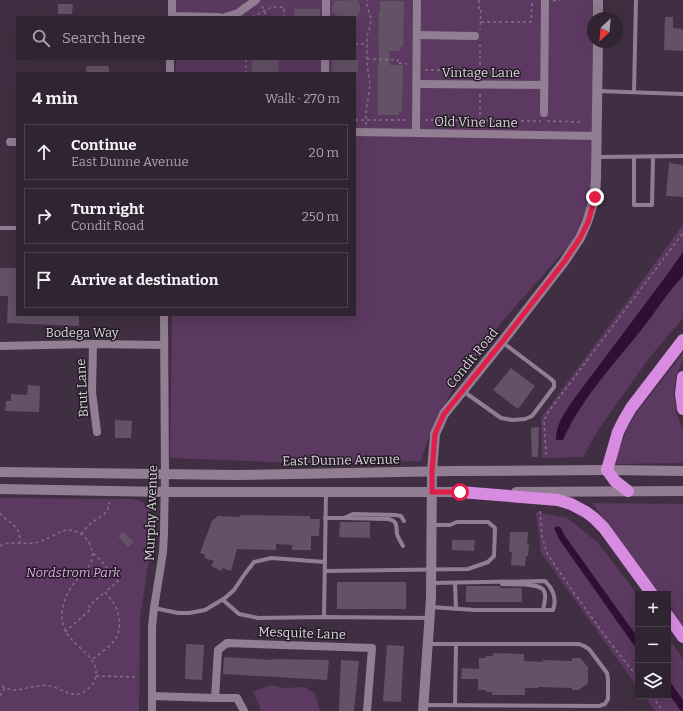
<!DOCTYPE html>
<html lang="en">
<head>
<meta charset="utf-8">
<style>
  :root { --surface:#302332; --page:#3c2f3e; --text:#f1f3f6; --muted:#a8a4ac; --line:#4b404d }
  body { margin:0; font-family:Bitter,serif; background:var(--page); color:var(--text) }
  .controls { position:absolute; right:12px; bottom:12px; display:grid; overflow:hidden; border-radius:0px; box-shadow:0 4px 16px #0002 }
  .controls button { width:36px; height:36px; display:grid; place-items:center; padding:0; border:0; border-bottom:1px solid var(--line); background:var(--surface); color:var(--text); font:20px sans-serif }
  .compass { position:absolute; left:587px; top:12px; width:36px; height:36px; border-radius:50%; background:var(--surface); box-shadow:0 4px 16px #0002; rotate:206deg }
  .stop { position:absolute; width:12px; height:12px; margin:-9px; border:3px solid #e11d48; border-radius:50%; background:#fff }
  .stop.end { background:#e11d48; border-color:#fff; box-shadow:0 1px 4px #0008 }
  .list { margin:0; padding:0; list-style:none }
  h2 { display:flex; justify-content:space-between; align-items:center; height:52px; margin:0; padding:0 16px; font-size:17px }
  h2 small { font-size:13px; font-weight:400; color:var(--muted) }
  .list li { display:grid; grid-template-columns:26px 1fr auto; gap:12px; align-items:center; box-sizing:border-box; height:56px; margin:0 8px 8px; padding:0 8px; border:1px solid var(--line); border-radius:0px }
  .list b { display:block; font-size:15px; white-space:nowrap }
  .list p { margin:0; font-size:13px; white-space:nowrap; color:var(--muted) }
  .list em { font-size:13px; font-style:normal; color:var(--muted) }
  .icon { flex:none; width:22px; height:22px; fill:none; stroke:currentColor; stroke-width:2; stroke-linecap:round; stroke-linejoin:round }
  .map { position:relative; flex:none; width:683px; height:711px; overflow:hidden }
  .search { position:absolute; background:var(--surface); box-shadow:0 4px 16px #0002; left:16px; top:16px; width:340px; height:44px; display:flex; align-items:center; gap:10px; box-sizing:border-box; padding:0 14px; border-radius:0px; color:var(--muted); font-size:15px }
  .panel { position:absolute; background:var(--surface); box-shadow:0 4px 16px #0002; left:16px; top:72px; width:340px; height:244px; border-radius:0px }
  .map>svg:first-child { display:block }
  .green { fill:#5c3961 }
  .water { fill:#310e36 }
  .building { fill:#635165 }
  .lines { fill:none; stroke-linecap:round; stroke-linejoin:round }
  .path { stroke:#7f7181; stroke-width:1.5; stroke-dasharray:3 3; stroke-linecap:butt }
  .lane { stroke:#917e93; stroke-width:4 }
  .street { stroke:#917e93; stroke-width:8 }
  .secondary { stroke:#917e93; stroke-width:10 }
  .highway { stroke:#d78ce2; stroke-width:12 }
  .route { stroke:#e11d48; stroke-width:5 }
  .labels { text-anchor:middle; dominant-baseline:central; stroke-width:3; stroke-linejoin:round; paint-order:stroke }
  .street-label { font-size:13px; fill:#ded4e0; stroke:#221b23 }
  .park-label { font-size:13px; font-style:italic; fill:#e0a5e9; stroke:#221b23 }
</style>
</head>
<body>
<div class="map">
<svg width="683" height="711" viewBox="0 0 683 711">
  <rect width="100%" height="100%" fill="#402f42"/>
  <g class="green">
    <polygon points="176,0 594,0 593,42 594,191 572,242 500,324 451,392 429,436 421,461 324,464 170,458 172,315 355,315 355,73 175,73 176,59 355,59 355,17 176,17"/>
    <polygon points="683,225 683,318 649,358 598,430 583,457 542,458 541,418"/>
    <polygon points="683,353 683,359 676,377 674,392 676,412 683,430 683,463 617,464 615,462 619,449 629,425 637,412"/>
    <path d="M0 498 132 499C141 500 146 503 150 511V554L140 617 139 711H0Z"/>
    <polygon points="592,503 683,504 683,628 668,607 668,594 658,594"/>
    <polygon points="536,512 567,518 597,542 638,595 638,688 541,553"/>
    <polygon points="668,637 683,659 683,711 655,711 644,696 668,696"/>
    <polygon points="270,685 284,688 305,687 315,694 320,711 260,711 260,707 253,692"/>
  </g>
  <g class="water">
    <path d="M683 252V276C668 292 656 311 642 329 614 364 581 399 563 440H556C556 424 563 416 571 403L666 276Z"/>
    <polygon points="558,526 561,528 565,536 638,638 638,651 559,539 554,528"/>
    <polygon points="668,679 683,700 683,711 681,711 668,693"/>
  </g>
  <g class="building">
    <polygon points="358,0 358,4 360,4 360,12 358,12 358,17 335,17 335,13 332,13 332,6 334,6 334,1"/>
    <polygon points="380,1 404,1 403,47 400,47 400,51 389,51 390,65 403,65 402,112 399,112 399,115 378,115 378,65 379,65 379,42 378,42 379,11 380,11"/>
    <polygon points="58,4 73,4 72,14 58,14"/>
    <rect x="294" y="9" width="26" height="8"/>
    <polygon points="665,17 673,17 673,28 683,29 683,51 664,50"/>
    <polygon points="252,59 279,59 278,73 252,73"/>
    <rect x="332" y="59" width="26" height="14"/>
    <rect x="86" y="66" width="23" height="7"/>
    <polygon points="669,163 683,165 683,197 666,196"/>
    <polygon points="0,268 17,268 17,315 79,315 79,326 7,323 8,296 0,296"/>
    <polygon points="511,368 535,386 518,409 493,390"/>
    <polygon points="28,385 40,386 39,412 5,411 6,401 11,401 11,394 27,395"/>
    <polygon points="115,420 132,421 131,438 115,438"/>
    <polygon points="539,427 538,457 532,457 531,428"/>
    <polygon points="240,515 310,516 310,519 320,519 319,536 311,536 311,550 292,550 292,545 276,544 276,550 237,549 231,571 223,568 221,571 211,566 214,561 204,558 205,555 200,553 212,521 218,516 240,517"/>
    <polygon points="340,522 370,522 370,538 339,537"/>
    <polygon points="123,531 134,542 128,547 118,536"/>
    <polygon points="510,532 528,532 527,544 529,544 528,556 526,556 525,566 511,565 512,552 509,552"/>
    <polygon points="452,540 475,540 474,551 452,550"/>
    <rect x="337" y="582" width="69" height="27"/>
    <polygon points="466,586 499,586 502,588 522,588 522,602 466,602"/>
    <polygon points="186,644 204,645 202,680 185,679"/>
    <polygon points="387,645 404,646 401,702 383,701"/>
    <polygon points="493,653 524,654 524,661 543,662 543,660 572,661 572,658 580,658 588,667 588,683 579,690 572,690 572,688 538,687 538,688 525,688 525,695 492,695 492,692 486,692 486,690 478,690 478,679 461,679 462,668 479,669 479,658 486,658 486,656 493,656"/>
    <polygon points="224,657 272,660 272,659 329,660 327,680 223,674"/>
    <polygon points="341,660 359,661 354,711 339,711"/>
  </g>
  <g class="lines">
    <g class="path">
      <polyline points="479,0 479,9 481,9 480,29"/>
      <polyline points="553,1 560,0"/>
      <polyline points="262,6 267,17"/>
      <polyline points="252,17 272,7 284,7 284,17"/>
      <polyline points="481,22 531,22 532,0"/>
      <polyline points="355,44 367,44"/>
      <polyline points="246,59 246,73"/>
      <polyline points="367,59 398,60 397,63 407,64"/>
      <polyline points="425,70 480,71"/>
      <polyline points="480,77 480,43"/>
      <polyline points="355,120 407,120"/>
      <polyline points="425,120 541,121"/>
      <polyline points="480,121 480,93"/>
      <polyline points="547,121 581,122"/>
      <polyline points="366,125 366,110 369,94 370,83 367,64 367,36 370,27 371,19 367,5 367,0"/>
      <polyline points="546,455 544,420 549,411 683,233"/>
      <polyline points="540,511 542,537 548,555 574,593 609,641 638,678"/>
      <path d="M0 513C10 525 21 525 20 543"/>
      <path d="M81 534C84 531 87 527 90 524 100 516 108 516 109 502"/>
      <path d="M0 546C13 539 28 547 41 541 59 535 66 522 85 537 88 540 89 542 90 545 99 564 81 572 72 586 66 594 63 604 62 614 60 645 99 651 96 675 96 680 92 685 89 688 74 702 64 689 50 686 47 685 43 685 41 686 23 686 18 696 0 685"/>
      <polyline points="93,554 96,555 118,581 105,592"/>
      <path d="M65 632 91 609 89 606 105 592C108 596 112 600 115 605 120 616 122 631 114 641 108 648 99 654 92 660"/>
      <polyline points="96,676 138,677"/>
      <polyline points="0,696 5,688"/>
      <polyline points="652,696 663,711"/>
    </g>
    <g class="lane">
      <polyline points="597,91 683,94"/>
      <polyline points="634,92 636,0"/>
      <polyline points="597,157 683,156"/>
      <polyline points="634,157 634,205 652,205 653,157"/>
      <polyline points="0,228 17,228"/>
      <polyline points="463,391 501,418 512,420 525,419 532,416 554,387 554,382 551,379 502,342"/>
      <polyline points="325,518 344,518 353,514 395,515 401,516 404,521"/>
      <path d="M346 518 388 519C398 521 396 526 397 534 398 538 401 542 403 546"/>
      <polyline points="325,571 468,569 488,562 494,556 495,528 488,522 457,522 450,525 433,525"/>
      <polyline points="455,583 456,609"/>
      <path d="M502 584C511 585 540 582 544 591 547 596 544 604 543 610"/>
      <polyline points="223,600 239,614 258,618 324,617 429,618"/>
      <path d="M431 607 475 610H553C557 599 553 589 545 581L432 583"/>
      <polyline points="154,608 178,613 189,613 205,610 225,598 234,590 244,575 254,562 271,558 325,562"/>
      <polyline points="324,617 326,492"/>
      <polyline points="424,705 599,706 605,704 608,699 608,679 607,673 589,649 584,646 579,644 428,644"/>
      <polyline points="455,705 456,644"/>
    </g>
    <g class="street">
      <polyline points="172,16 219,17"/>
      <polyline points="172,17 172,0"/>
      <polyline points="225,17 238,13 256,0"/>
      <polyline points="326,17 326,0"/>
      <polyline points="417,35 475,36"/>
      <polyline points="170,73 170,59"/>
      <polyline points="325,73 325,59"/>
      <polyline points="417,84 544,85"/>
      <polyline points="544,113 545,0"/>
      <polyline points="355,132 597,136"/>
      <polyline points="416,133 417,0"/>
      <polyline points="10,142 17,142"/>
      <polyline points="93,344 92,392 97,432"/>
      <polyline points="0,346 93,344 164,345"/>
      <polyline points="152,696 215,698 237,698 244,711"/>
      <polyline points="215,698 218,650 227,643 372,648 367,711"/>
      <polyline points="152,711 152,627 154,608 163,552 164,533 165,474 164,315"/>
    </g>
    <g class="secondary">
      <polyline points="598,18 598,0"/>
      <polyline points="0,472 237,475 452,471 607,470 683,471"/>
      <polyline points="0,489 165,492 468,492"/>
      <polyline points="516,492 683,491"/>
      <polyline points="423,711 431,598 432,471 435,434 444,414 502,342 564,262 580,238 587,222 595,197 596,177 598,42"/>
    </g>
    <g class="highway">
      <polyline points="683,377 681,394 683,409"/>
      <polyline points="628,491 615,481 607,470 618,432 624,420 631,408 683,340"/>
      <polyline points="460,492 558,500 571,504 586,512 594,518 604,528 652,594"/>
      <polyline points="668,616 683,637"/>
    </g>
  </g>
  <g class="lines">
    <polyline class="route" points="460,492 432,492 432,471 435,434 444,414 502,342 564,262 580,238 588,222 595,197"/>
  </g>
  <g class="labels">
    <g class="street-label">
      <text x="481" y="72">Vintage Lane</text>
      <text transform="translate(476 122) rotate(1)">Old Vine Lane</text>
      <text x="82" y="332">Bodega Way</text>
      <text transform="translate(472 358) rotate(-51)">Condit Road</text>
      <text transform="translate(82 388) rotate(-93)">Brut Lane</text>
      <text transform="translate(341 460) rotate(-1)">East Dunne Avenue</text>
      <text transform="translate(151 513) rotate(-88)">Murphy Avenue</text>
      <text transform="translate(302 633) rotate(2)">Mesquite Lane</text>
    </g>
    <g class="park-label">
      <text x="73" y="572">Nordstrom Park</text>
    </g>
  </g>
</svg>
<div class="controls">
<button>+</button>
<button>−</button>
<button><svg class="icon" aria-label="layers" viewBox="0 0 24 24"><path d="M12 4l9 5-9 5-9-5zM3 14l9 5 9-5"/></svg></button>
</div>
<svg class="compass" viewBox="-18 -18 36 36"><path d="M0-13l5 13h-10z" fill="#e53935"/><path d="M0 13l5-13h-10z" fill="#a8a4ac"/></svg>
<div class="stop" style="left:460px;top:492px"></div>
<div class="stop end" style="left:595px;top:197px"></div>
<div class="search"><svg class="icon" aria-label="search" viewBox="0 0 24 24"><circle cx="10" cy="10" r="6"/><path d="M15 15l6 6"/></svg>Search here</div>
<section class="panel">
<h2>4 min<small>Walk · 270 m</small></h2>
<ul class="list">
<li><svg class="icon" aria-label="ahead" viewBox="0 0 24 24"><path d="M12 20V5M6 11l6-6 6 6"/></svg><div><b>Continue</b><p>East Dunne Avenue</p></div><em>20 m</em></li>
<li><svg class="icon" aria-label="right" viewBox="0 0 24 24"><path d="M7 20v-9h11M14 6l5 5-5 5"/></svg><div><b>Turn right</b><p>Condit Road</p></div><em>250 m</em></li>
<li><svg class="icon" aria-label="arrive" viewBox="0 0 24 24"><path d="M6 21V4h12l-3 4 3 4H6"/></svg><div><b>Arrive at destination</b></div></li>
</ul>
</section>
</div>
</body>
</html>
